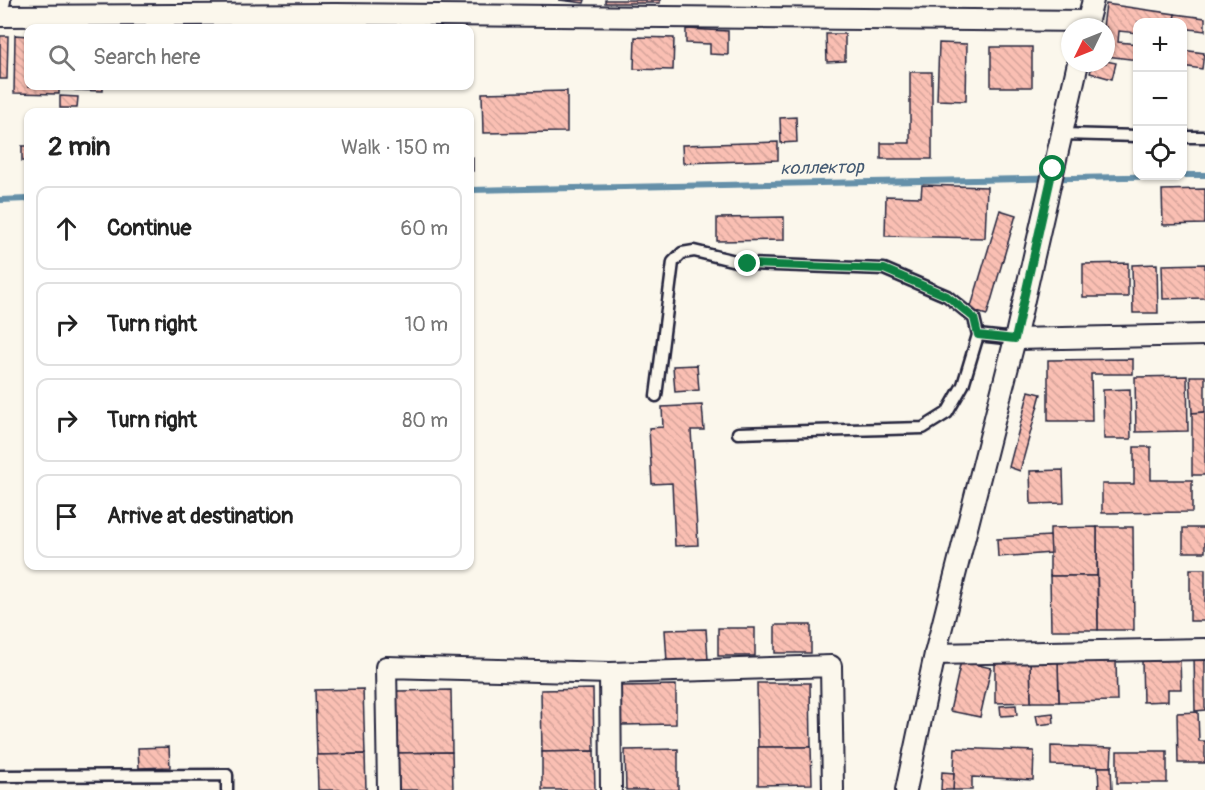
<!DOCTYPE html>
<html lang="en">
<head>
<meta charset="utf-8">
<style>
  :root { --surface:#fff; --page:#f2f2f2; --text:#222; --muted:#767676; --line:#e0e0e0 }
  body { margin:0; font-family:Pangolin,sans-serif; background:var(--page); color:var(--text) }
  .controls { position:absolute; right:18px; top:18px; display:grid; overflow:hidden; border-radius:12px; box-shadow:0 2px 4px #0004 }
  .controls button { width:54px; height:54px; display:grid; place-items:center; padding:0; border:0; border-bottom:2px solid var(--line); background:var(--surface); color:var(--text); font:30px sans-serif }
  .compass { position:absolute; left:1061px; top:18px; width:54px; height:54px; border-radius:50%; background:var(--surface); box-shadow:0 2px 4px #0004; rotate:227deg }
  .stop { position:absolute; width:18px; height:18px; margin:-14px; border:4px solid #0b8043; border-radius:50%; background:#fff }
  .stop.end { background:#0b8043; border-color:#fff; box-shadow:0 2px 6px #0008 }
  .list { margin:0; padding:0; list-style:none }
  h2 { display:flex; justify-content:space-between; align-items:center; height:78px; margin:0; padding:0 24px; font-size:26px }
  h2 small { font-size:20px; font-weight:400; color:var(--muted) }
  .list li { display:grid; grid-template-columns:39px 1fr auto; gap:18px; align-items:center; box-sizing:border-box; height:84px; margin:0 12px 12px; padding:0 12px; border:2px solid var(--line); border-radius:12px }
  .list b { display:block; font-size:22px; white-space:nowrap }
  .list em { font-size:20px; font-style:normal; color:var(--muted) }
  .icon { flex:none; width:33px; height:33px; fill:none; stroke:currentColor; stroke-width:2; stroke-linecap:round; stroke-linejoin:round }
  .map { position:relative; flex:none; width:1205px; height:790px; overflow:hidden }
  .search { position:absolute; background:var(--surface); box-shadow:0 2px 4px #0004; left:24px; top:24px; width:450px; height:66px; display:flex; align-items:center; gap:15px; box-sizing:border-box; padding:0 21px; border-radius:12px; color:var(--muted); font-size:22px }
  .panel { position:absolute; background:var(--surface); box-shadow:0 2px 4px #0004; left:24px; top:108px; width:450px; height:462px; border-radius:12px }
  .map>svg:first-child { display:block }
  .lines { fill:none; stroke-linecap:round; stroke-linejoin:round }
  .stream { stroke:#6590a9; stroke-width:6 }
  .building { fill:url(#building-back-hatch); stroke:#22223b; stroke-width:1.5 }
  .lane-casing { stroke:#22223b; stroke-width:15 }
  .street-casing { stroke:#22223b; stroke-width:24 }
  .lane { stroke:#fbf7ec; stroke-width:10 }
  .street { stroke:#fbf7ec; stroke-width:20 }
  .route { stroke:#0b8043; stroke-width:8 }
  .labels { text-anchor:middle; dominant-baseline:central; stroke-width:5; stroke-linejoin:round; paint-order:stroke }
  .water-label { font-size:18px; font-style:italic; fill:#435972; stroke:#fbf7ec }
</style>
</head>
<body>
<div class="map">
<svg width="1205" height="790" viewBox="0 0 1205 790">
  <defs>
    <pattern id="building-back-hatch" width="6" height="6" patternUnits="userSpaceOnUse" patternTransform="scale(1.5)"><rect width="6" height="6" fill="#fabfb3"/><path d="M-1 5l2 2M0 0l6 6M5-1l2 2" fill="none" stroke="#d6a49b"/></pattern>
  </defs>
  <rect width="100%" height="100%" fill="#fbf7ec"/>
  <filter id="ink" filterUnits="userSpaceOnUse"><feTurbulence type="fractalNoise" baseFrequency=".0167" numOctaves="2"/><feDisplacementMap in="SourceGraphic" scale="12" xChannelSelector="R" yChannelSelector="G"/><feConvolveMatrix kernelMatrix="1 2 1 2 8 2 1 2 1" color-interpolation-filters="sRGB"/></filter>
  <g filter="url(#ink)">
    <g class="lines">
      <g class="stream">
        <polyline points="1182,175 1205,175"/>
        <polyline points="470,190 1176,176"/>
        <polyline points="0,200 28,199"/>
      </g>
    </g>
    <g class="building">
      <polygon points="559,0 585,0 584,3"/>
      <rect x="605" y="0" width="55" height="3"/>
      <polygon points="1106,4 1175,14 1174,22 1138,22 1138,33 1119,31 1118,42 1138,44 1138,60 1106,56 1106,27 1103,27"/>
      <polygon points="1175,14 1205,18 1205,31 1182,28 1182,22 1174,22"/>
      <rect x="76" y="25" width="28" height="3"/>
      <rect x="104" y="25" width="38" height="3"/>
      <polygon points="686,29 728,31 728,55 710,54 710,44 686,43"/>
      <polygon points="826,34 845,34 845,61 827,62"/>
      <polygon points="15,35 28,36 28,86 59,86 59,94 14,93"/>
      <polygon points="0,36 8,36 7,79 0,79"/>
      <polygon points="635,37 674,38 673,70 634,69"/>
      <polygon points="939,43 967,44 966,101 937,100"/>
      <rect x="991" y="47" width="41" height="40"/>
      <polygon points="1182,50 1204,53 1202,69 1182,66"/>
      <polygon points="1106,61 1116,63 1112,79 1090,73 1093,63 1106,63"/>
      <polygon points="910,72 932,72 932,159 881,159 881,143 910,143"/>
      <polygon points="75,86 103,86 103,91 75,90"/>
      <polygon points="567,91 567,132 483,133 482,93"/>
      <polygon points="60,96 78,97 77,108 60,108"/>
      <polygon points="796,117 797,142 781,143 780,118"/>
      <polygon points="778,142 778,160 683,163 682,145"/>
      <rect x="22" y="146" width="6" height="15"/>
      <rect x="470" y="158" width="3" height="13"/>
      <polygon points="922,185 987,187 985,238 885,236 886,196 921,197"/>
      <polygon points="1205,189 1205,224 1163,225 1162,190"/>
      <polygon points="1000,210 1016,215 987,315 970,310"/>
      <polygon points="784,217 784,240 717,241 717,218"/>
      <polygon points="1128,263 1128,297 1083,297 1083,264"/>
      <polygon points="1157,264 1158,313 1133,313 1132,265"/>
      <polygon points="1205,264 1205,298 1163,299 1162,265"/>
      <polygon points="1133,359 1133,374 1091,374 1092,421 1048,421 1048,360"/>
      <polygon points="697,365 699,390 675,392 673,366"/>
      <polygon points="1187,376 1188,431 1136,432 1135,377"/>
      <polygon points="1190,376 1205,376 1205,412 1192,413"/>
      <polygon points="1130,389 1131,439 1104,439 1103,390"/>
      <polygon points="1029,391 1041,394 1020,471 1009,467"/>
      <polygon points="702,405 704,430 691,430 698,545 675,546 672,483 652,484 649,428 663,427 662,407"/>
      <polygon points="1205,412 1205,475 1192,475 1192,413"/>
      <polygon points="1134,447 1151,447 1151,480 1192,480 1192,512 1102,513 1102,484 1134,484"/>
      <polygon points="1063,470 1064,503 1031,504 1030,471"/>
      <polygon points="1097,527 1133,527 1134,630 1098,630"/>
      <polygon points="1097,527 1097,576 1050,576 1050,528"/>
      <rect x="1183" y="528" width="22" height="24"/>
      <polygon points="1050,536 1051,553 998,557 997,539"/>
      <rect x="1190" y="569" width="15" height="52"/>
      <polygon points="1050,576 1097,576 1098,630 1051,630"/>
      <rect x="775" y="625" width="36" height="28"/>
      <rect x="718" y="628" width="37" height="28"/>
      <polygon points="706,629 708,660 667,662 665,630"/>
      <polygon points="1194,655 1205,655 1205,710 1195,711"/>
      <polygon points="1116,660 1117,701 1059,702 1058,661"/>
      <polygon points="1180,660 1181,689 1168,689 1168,701 1143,702 1142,661"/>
      <polygon points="961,661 991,668 980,717 950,711"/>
      <polygon points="1058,661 1059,702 1031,702 1030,662"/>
      <polygon points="995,662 1030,662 1031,702 995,703"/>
      <polygon points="757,683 810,683 811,747 758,747"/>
      <polygon points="676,685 676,724 621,725 620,686"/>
      <polygon points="363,689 365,754 317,755 315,690"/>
      <polygon points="593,689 594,751 542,752 541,690"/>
      <polygon points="451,690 452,752 398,753 397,691"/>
      <polygon points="1016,705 1017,715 1001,716 1000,706"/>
      <polygon points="1198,712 1199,741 1205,741 1205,763 1178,763 1177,713"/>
      <polygon points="1053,713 1054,723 1038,725 1036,715"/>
      <polygon points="1051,746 1112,748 1111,767 1051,765"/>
      <polygon points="169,747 170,767 139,768 138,748"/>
      <polygon points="758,747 811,747 812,784 758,785"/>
      <polygon points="955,748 1034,751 1033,780 972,777 972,790 953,790"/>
      <polygon points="678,749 678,790 626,790 625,750"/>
      <polygon points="594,751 595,790 542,790 542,752"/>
      <rect x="1117" y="751" width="50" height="32"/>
      <polygon points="452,752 453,790 399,790 398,753"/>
      <polygon points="365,754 366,790 318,790 317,755"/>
      <polygon points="1098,767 1111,767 1112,790 1099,790"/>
      <polygon points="942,772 954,773 953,790 941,790"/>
    </g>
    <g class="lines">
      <g class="lane-casing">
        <g id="lane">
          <polyline points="1062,134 1138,136"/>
          <polyline points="1182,137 1205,137"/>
          <polyline points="978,335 1015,339"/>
          <polyline points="656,396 673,262 682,253 694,251 748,264 884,269 947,296 974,318 978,335 963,385 947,413 923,428 738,433"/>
          <polyline points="0,776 227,775 227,790"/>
        </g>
      </g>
      <g class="street-casing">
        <g id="street">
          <polyline points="0,1 0,0"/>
          <polyline points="0,16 335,14 1087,21"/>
          <polyline points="1086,27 1093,0"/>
          <polyline points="1015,339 1205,335"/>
          <polyline points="935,654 1205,649"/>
          <polyline points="610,673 611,790"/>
          <polyline points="388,790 386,667 610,673 831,666 833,790"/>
          <polyline points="906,790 935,654 1015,339 1078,63"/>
        </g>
      </g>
      <use href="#lane" class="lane"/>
      <use href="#street" class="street"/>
    </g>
  </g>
  <g class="lines" filter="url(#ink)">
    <polyline class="route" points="748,264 884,269 947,296 974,318 978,335 1015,339 1053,169"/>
  </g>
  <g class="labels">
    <g class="water-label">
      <text transform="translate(822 168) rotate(-1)">коллектор</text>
    </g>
  </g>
</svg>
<div class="controls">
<button>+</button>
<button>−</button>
<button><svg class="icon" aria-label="locate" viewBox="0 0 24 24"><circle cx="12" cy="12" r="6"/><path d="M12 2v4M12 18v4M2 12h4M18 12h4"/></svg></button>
</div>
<svg class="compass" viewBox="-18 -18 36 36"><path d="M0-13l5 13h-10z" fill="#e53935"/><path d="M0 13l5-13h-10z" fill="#767676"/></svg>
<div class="stop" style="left:1053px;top:169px"></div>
<div class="stop end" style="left:748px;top:264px"></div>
<div class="search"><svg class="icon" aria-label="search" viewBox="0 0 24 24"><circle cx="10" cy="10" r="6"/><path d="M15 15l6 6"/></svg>Search here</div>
<section class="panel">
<h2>2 min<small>Walk · 150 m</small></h2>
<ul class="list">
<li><svg class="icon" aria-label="ahead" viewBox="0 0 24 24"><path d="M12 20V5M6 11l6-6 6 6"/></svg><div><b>Continue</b></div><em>60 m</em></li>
<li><svg class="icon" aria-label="right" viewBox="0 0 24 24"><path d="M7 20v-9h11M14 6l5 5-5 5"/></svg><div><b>Turn right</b></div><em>10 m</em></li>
<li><svg class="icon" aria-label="right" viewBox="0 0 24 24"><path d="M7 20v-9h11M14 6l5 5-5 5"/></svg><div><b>Turn right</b></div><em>80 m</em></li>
<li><svg class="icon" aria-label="arrive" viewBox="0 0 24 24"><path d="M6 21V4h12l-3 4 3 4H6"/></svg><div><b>Arrive at destination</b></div></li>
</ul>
</section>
</div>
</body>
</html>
